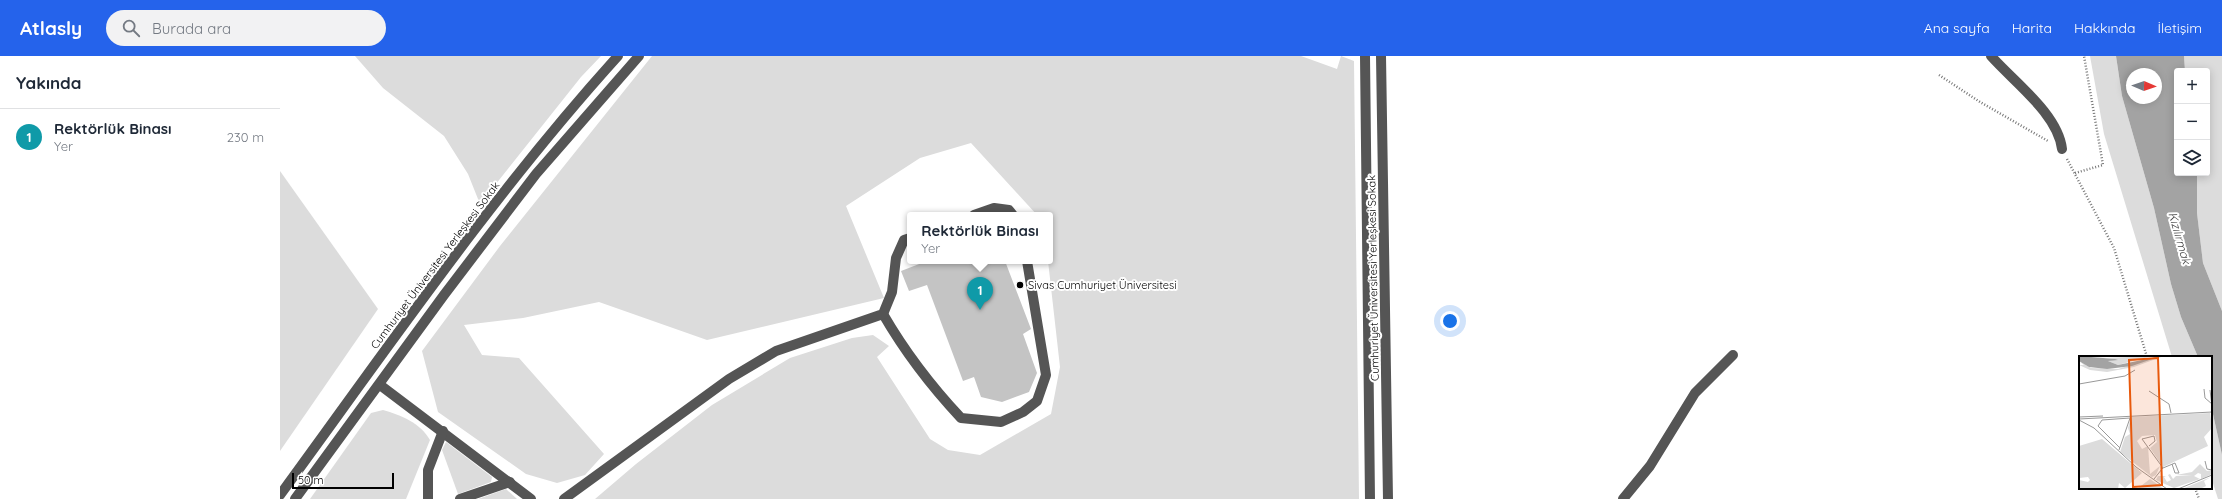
<!DOCTYPE html>
<html lang="tr">
<head>
<meta charset="utf-8">
<style>
  :root { --surface:#fff; --page:#f2f2f3; --text:#1f2937; --muted:#747a83; --line:#e0e1e3; --accent:#2563eb }
  body { margin:0; font-family:Quicksand,sans-serif; background:var(--page); color:var(--text) }
  .controls { position:absolute; right:12px; top:12px; display:grid; overflow:hidden; border-radius:4px; box-shadow:0 2px 10px #0003 }
  .controls button { width:36px; height:36px; display:grid; place-items:center; padding:0; border:0; border-bottom:1px solid var(--line); background:var(--surface); color:var(--text); font:20px sans-serif }
  .compass { position:absolute; left:1846px; top:12px; width:36px; height:36px; border-radius:50%; background:var(--surface); box-shadow:0 2px 10px #0003; rotate:92deg }
  .scale { position:absolute; left:12px; bottom:10px; width:102px; box-sizing:border-box; padding-left:4px; border:2px solid #000; border-top:0; font-size:11px; line-height:14px; white-space:nowrap; color:#000; -webkit-text-stroke:3px #fff; paint-order:stroke }
  .you { position:absolute; left:1170px; top:265px; width:14px; height:14px; margin:-10px; border:3px solid #fff; border-radius:50%; background:#1a73e8; box-shadow:0 0 0 6px #1a73e833 }
  .badge { display:grid; place-items:center; width:26px; height:26px; border-radius:50%; background:var(--accent); color:#fff; font-size:13px; font-weight:700 }
  .pin { position:absolute; translate:-50% -33px; filter:drop-shadow(0 1px 2px #0008) }
  .pin::after { content:''; position:absolute; top:21px; width:14px; height:12px; background:inherit; clip-path:polygon(0 0,100% 0,50% 100%) }
  .popup { position:absolute; left:627px; top:156px; width:146px; height:52px; box-sizing:border-box; display:grid; place-content:center; border-radius:4px; background:var(--surface); filter:drop-shadow(0 1px 3px #0005); font-size:13px; white-space:nowrap; color:var(--muted) }
  .popup b { font-size:15px; color:var(--text) }
  .popup::after { content:''; position:absolute; left:50%; top:100%; margin-left:-8px; border:8px solid transparent; border-top-color:var(--surface) }
  .list { margin:0; padding:0; list-style:none }
  h2 { display:flex; justify-content:space-between; align-items:center; height:52px; margin:0; padding:0 16px; font-size:17px }
  h2 small { font-size:13px; font-weight:400; color:var(--muted) }
  .list li { display:grid; grid-template-columns:26px 1fr auto; gap:12px; align-items:center; box-sizing:border-box; height:56px; padding:0 16px; border-top:1px solid var(--line) }
  .list b { display:block; font-size:15px; white-space:nowrap }
  .list p { margin:0; font-size:13px; white-space:nowrap; color:var(--muted) }
  .list em { font-size:13px; font-style:normal; color:var(--muted) }
  .icon { flex:none; width:22px; height:22px; fill:none; stroke:currentColor; stroke-width:2; stroke-linecap:round; stroke-linejoin:round }
  .map { position:relative; flex:none; width:1942px; height:443px; overflow:hidden }
  header { display:flex; align-items:center; gap:24px; box-sizing:border-box; height:56px; padding:0 20px; background:var(--accent); color:#fff }
  header strong { font-size:19px }
  nav { display:flex; gap:22px; margin-inline-start:auto; font-size:14px }
  .search { width:280px; height:36px; background:var(--page); display:flex; align-items:center; gap:10px; box-sizing:border-box; padding:0 14px; border-radius:22px; color:var(--muted); font-size:15px }
  main { display:flex }
  aside { flex:1; background:var(--surface) }
  .map>svg:first-child { display:block }
  .green { fill:#dcdcdc }
  .water { fill:#a3a3a3; fill-rule:evenodd }
  .building { fill:#c4c4c4 }
  .lines { fill:none; stroke-linecap:round; stroke-linejoin:round }
  .path { stroke:#777; stroke-width:2.5; stroke-dasharray:1 2; stroke-linecap:butt }
  .minor { stroke:#555; stroke-width:10 }
  .poi-dot { fill:#000; stroke:#fff; stroke-width:1.5 }
  .labels { text-anchor:middle; dominant-baseline:central; stroke-width:4; stroke-linejoin:round; paint-order:stroke }
  .street-label { font-size:11px; fill:#000; stroke:#fff }
  .poi-label { font-size:11px; fill:#000; stroke:#fff; text-anchor:start }
  .water-label { font-size:12px; font-style:italic; fill:#444; stroke:#fff }
  .inset-road { fill:none; stroke:#999; stroke-width:1 }
  .view { fill:#e8590c; fill-opacity:0.15; stroke:#e8590c; stroke-width:2 }
  .inset-edge { fill:none; stroke:#000; stroke-width:2 }
</style>
</head>
<body>
<header>
<strong>Atlasly</strong>
<div class="search"><svg class="icon" aria-label="search" viewBox="0 0 24 24"><circle cx="10" cy="10" r="6"/><path d="M15 15l6 6"/></svg>Burada ara</div>
<nav><a>Ana sayfa</a><a>Harita</a><a>Hakkında</a><a>İletişim</a></nav>
</header>
<main>
<aside>
<h2>Yakında<small></small></h2>
<ul class="list">
<li><span class="badge" style="background:#0f9aa8">1</span><div><b>Rektörlük Binası</b><p>Yer</p></div><em>230 m</em></li>
</ul>
</aside>
<div class="map">
<svg width="1942" height="443" viewBox="0 0 1942 443">
  <rect width="100%" height="100%" fill="#fff"/>
  <g class="green">
    <polygon points="75,0 321,0 301,21 200,148 188,118 164,80 103,32"/>
    <polygon points="372,0 1021,0 1057,13 1061,0 1074,5 1079,443 315,443 356,408 432,349 510,302 572,282 593,279 609,290 597,301 650,383 668,394 700,399 771,358 780,311 768,205 770,205 770,159 757,159 691,87 640,102 566,150 604,242 427,284 319,246 243,262 184,269 202,299 239,302 324,398 305,419 277,427 246,418 158,356 142,295 220,190"/>
    <polygon points="1810,0 1836,0 1842,40 1874,152 1891,228 1901,261 1918,301 1892,301 1824,78"/>
    <polygon points="1904,0 1942,0 1942,255 1923,207 1917,157 1917,117 1927,117 1927,15 1905,15"/>
    <polygon points="0,115 98,253 0,395"/>
    <polygon points="1931,349 1942,399 1942,443 1938,443 1931,421"/>
    <path d="M103 354C121 359 140 367 150 384L126 443H30L91 357Z"/>
    <polygon points="166,386 212,421 211,426 178,438 162,394"/>
    <polygon points="226,433 237,443 198,443"/>
  </g>
  <path class="water" d="M1836 0H1904L1905 15H1897V117H1917V157L1923 207 1942 255V399L1931 349V301H1918L1901 261 1891 228 1874 152 1842 40ZM1852 18H1876V42H1852Z"/>
  <polygon class="building" points="647,205 725,205 751,273 743,278 757,317 749,336 722,346 701,341 694,321 683,325 647,229 629,235 621,215"/>
  <g class="lines">
    <g class="path">
      <polyline points="1659,19 1700,46 1768,85"/>
      <polyline points="1787,103 1834,192 1867,301"/>
      <polyline points="1795,117 1823,109 1804,0"/>
      <polyline points="1915,432 1919,443"/>
    </g>
    <g class="minor">
      <polyline points="1085,0 1090,443"/>
      <polyline points="1101,0 1108,443"/>
      <path d="M1711 0C1734 26 1778 58 1782 93"/>
      <polyline points="694,159 714,152 729,154 733,159"/>
      <path d="M603 258C625 296 651 330 681 362L721 366 743 356 757 345 766 319 747 205"/>
      <polyline points="100,329 251,443"/>
      <path d="M0 439C109 290 214 137 338 0"/>
      <polyline points="15,443 164,239 256,118 359,0"/>
      <polyline points="148,443 148,414 163,375"/>
      <polyline points="180,443 230,426"/>
      <polyline points="284,443 449,323 496,295 603,258 612,236 616,202 624,184 630,182"/>
      <polyline points="1343,443 1370,410 1415,337 1453,299"/>
    </g>
  </g>
  <circle class="poi-dot" cx="740" cy="229" r="4"/>
  <g class="labels">
    <g class="street-label">
      <text transform="translate(155 209) rotate(-53)">Cumhuriyet Üniversitesi Yerleşkesi Sokak</text>
      <text transform="translate(1093 222) rotate(-91)">Cumhuriyet Üniversitesi Yerleşkesi Sokak</text>
    </g>
    <g class="poi-label">
      <text x="748" y="229">Sivas Cumhuriyet Üniversitesi</text>
    </g>
    <g class="water-label">
      <text transform="translate(1900 182) rotate(74)">Kızılırmak</text>
    </g>
  </g>
  <g transform="translate(1799 300)">
    <rect width="133" height="133" fill="#fff"/>
    <path d="M11 0 25 2 73 0 39 9 29 5 36 3ZM82 0H85L55 11 28 16 11 14 0 9H5L0 5 12 12 39 13ZM131 57 133 72 125 81 129 90 84 111 71 92 78 86 76 79 63 80 58 85 63 93 69 90 71 118 81 110 77 119 73 121 41 96 46 81 51 78 49 72 52 61ZM23 83 63 117 46 132 40 127 39 133H0V124L9 126 11 124 9 121 0 122V90ZM121 108 128 115 133 114V118L122 123V118L119 117 115 120 121 123 95 132 77 124 79 120H87L85 121 88 126 92 124 89 119 91 118 94 123 97 120H113L97 119 113 116ZM132 121 125 125 127 130 121 133H103ZM71 123 85 133H58Z" fill="#dcdcdc"/>
    <path d="M0 0 36 3 39 4 29 5 39 9 82 0 53 10 28 13 10 11 0 5Z" fill="#a3a3a3"/>
    <path class="inset-road" d="M16 0H41M0 28 46 20 56 14M125 33 126 42 133 48M131 34 133 50M70 35 90 48 92 57M0 61 24 60M0 63 133 56M0 64 15 72 57 111 88 133M70 90 76 85 75 80 63 83 84 112M41 92 19 70 23 64 51 62M40 94 51 62M126 105 128 113 133 114M75 123 83 113 84 112 96 107 100 117H96L93 108M99 133 133 119"/>
    <path class="view" d="M79 2 83 129 54 131 50 4Z"/>
    <rect width="133" height="133" class="inset-edge"/>
  </g>
</svg>
<div class="controls">
<button>+</button>
<button>−</button>
<button><svg class="icon" aria-label="layers" viewBox="0 0 24 24"><path d="M12 4l9 5-9 5-9-5zM3 14l9 5 9-5"/></svg></button>
</div>
<svg class="compass" viewBox="-18 -18 36 36"><path d="M0-13l5 13h-10z" fill="#e53935"/><path d="M0 13l5-13h-10z" fill="#747a83"/></svg>
<div class="scale">50 m</div>
<div class="you"></div>
<div class="pin badge" style="left:700px;top:254px;background:#0f9aa8">1</div>
<div class="popup"><b>Rektörlük Binası</b>Yer</div>
</div>
</main>
</body>
</html>
